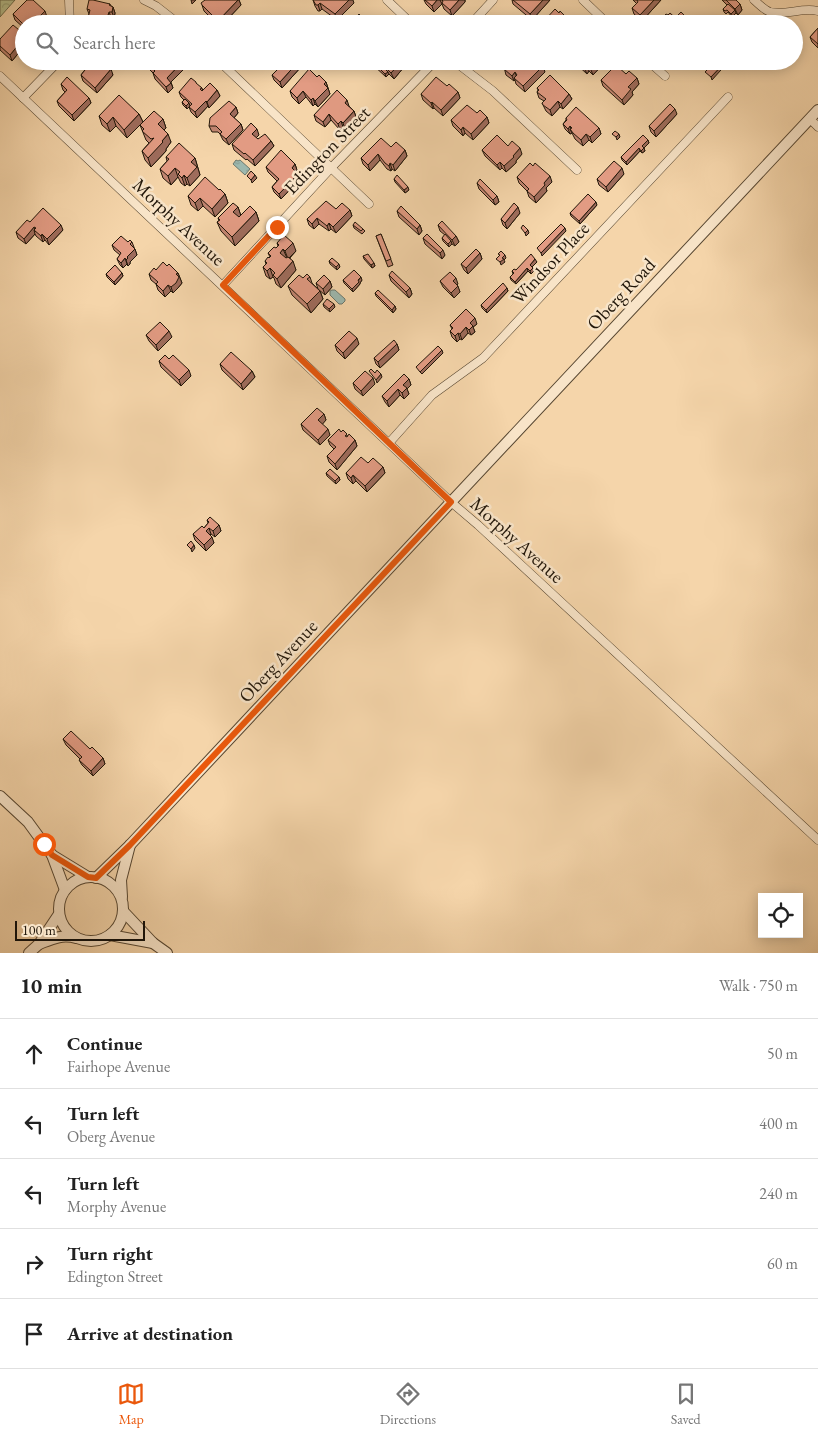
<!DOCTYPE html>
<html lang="en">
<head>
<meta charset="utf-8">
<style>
  :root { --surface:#fff; --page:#f6f6f6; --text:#222; --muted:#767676; --line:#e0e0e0; --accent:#ea580c }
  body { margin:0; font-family:"EB Garamond",serif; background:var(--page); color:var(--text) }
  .controls { position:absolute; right:15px; bottom:15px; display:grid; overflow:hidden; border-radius:0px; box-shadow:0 2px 12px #0003 }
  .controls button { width:45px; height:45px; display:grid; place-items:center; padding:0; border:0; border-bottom:1px solid var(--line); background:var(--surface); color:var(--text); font:25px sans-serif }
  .scale { position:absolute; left:15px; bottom:12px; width:130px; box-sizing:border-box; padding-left:5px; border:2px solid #211609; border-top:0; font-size:14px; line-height:18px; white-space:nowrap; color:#211609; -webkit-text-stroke:4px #f8e4c8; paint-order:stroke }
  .stop { position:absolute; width:15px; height:15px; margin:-11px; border:4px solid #ea580c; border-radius:50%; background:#fff }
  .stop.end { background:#ea580c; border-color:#fff; box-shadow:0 1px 5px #0008 }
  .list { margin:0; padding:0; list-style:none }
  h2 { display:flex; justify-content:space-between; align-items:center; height:65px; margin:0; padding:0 20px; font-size:21px }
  h2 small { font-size:16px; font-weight:400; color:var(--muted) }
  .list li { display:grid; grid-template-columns:32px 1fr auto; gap:15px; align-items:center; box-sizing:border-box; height:70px; padding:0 20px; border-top:1px solid var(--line) }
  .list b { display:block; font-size:19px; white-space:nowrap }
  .list p { margin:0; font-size:16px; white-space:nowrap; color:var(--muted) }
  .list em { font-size:16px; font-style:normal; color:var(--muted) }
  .icon { flex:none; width:28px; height:28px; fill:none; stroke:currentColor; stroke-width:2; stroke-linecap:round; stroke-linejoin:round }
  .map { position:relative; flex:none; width:818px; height:953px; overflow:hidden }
  .search { position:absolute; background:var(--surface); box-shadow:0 2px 12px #0003; left:15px; right:15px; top:15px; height:55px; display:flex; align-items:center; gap:12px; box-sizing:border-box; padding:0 18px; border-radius:28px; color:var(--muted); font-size:19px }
  .sheet { height:415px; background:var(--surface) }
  nav { display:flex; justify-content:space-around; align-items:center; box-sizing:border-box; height:70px; border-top:1px solid var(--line); background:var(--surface); font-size:14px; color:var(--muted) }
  nav a { display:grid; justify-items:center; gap:2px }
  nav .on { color:var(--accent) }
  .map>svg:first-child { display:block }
  .forest { fill:url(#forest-crowns); stroke:#6c6a4a }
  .water { fill:url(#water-ripples); stroke:#6b776c }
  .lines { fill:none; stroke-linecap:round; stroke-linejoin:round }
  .minor-casing { stroke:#564631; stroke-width:9 }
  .tertiary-casing { stroke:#564631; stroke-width:12 }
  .minor { stroke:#f8e4c8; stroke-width:8 }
  .tertiary { stroke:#f8e4c8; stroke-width:10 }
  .wall { fill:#c28571; stroke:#211609 }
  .shaded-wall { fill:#9e6c5c; stroke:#211609 }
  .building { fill:#e29b83; stroke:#211609 }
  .route { stroke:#ea580c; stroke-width:6 }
  .labels { text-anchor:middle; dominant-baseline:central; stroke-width:5; stroke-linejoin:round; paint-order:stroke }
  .street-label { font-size:19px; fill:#211609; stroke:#f8e4c8 }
</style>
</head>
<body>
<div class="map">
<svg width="818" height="953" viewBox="0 0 818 953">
  <defs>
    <pattern id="forest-crowns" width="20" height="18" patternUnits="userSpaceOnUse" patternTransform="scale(1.25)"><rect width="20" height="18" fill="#b6be8c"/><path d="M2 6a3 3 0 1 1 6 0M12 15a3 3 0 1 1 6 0" fill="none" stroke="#9ca377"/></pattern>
    <pattern id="water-ripples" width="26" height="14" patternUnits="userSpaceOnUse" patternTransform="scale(1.25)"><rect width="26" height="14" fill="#9db8ae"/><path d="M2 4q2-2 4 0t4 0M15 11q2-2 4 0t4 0" fill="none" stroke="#879d94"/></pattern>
  </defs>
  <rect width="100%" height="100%" fill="#f5d5aa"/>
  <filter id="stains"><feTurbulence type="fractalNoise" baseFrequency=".004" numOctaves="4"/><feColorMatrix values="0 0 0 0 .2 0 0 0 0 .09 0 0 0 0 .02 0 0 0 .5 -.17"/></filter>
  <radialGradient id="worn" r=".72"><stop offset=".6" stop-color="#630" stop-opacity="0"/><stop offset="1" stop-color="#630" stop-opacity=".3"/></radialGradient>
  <polygon class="forest" points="0,0 15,0 0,17"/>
  <g class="water">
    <polygon points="236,160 238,161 240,160 250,169 245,175 233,164"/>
    <polygon points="332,290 335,290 345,299 345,301 342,304 339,304 330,295 330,291"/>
  </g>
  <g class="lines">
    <g class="minor-casing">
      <g id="minor">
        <polyline points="69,0 70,24"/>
        <polyline points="144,0 156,6 179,24"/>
        <polyline points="387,0 412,24"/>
        <polyline points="583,0 608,24"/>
        <path d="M754 0C759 4 764 10 770 12 786 16 802 7 818 11"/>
        <polyline points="471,24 493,0"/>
        <polyline points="219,61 369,204"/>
        <polyline points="454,61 493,91 577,170"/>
        <polyline points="648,61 665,76"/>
        <polyline points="0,76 451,502 478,525 818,840"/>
        <polyline points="23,98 59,61"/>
        <polyline points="810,119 818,127"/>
        <polyline points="223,285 331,168 435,61"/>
        <polyline points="389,443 432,395 483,358 728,97"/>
      </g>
    </g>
    <g class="tertiary-casing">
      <g id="tertiary">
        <polyline points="0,796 28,822 52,855 65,890"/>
        <polyline points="52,855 88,877"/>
        <circle cx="91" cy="909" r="32"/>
        <polyline points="96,878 130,845 818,110"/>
        <polyline points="122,897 121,880 130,845"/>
        <polyline points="123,911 153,943 167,953"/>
        <polyline points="110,935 153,943"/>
        <path d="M39 944C52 939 62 934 76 938"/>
        <polyline points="29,953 39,944 59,914"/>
      </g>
    </g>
    <use href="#minor" class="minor"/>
    <use href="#tertiary" class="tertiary"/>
  </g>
  <g class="wall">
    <polygon points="205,0 239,0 241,5 223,24 213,24 211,18 204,11 202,5"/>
    <polygon points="313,0 354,3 337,20 322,9 320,11 318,11 315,6"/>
    <polygon points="424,0 465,0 465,2 452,16 444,9 442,4 434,12 426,4"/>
    <polygon points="512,0 550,0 532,20 513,4"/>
    <polygon points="633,0 661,0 642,21 634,14 632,8 637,4"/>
    <polygon points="722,0 736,0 740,4 742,10 738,15 736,13 732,17 728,12 726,14 724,12 723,9 727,5"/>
    <polygon points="110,4 111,6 113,7 115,13 114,18 111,17 111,19 113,24 87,24 87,22 89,14 87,9"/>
    <polygon points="13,14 47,17 24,24 24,28 15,20"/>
    <polygon points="818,28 818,48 812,42 810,37"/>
    <polygon points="24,34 24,52 21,50 12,61 0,50 0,39"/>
    <polygon points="82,61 102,61 113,75 97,93 83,81 81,75 87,67 83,64"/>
    <polygon points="270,61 299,61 301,67 282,88 274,80 272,75 277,70 271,64"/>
    <polygon points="371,61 409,61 394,79 389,74 386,77 372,64"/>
    <polygon points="573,61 606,61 593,75 589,71 587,74"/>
    <polygon points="146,62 189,64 171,82 173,88 168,93 155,79 153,73 148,68"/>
    <polygon points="503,63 545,72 525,92 516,84 515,80 514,81 506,75"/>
    <polygon points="626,74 637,78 639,84 632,92 633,95 624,105 603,86 601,80"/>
    <polygon points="317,77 326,82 330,94 318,107 315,104 313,106 306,97 299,104 292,97 290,91"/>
    <polygon points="61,84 89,98 91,103 74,121 59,106 57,101 65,92 63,90"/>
    <polygon points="197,85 202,88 203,91 217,90 220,96 209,108 208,106 197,118 191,112 189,107 190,106 187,109 183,105 182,102 184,100 181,97 179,92"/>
    <polygon points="447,86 458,92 460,98 443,116 434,108 433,109 423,100 421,94"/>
    <polygon points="537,88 569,94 572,99 563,109 560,107 552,116 546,111 542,103 544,101 539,98 537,92 538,90"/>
    <polygon points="349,106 354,111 356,117 345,129 343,127 340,130 331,120 325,127 316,121 314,115"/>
    <polygon points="236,107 238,113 234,118 241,124 243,130 229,145 223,140 220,134 218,132 212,132 209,126"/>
    <polygon points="477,113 487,117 489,123 473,140 465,133 463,136 453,126 451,120"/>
    <polygon points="139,114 143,122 127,138 116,126 110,132 102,125 99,116"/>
    <polygon points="677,114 656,137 651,132 649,126"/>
    <polygon points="566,118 599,128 601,134 592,143 589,140 583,146 575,139 572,133 570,134 565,129 563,124 566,120"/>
    <polygon points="163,119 166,128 164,130 171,142 166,149 166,151 151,167 145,160 142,151 149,143 146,140 140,125"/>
    <polygon points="259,135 256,138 258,139 271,141 274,146 255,166 247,159 246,160 234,150 232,144"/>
    <polygon points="648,140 649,143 644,148 645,151 642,153 640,151 627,165 622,160 621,157"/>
    <polygon points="508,146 522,154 516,161 516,163 506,172 502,168 500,170 485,156 482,150"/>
    <polygon points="391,147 405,150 407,156 395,171 392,169 391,171 387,169 380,160 370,171 363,164 361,158"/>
    <polygon points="166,157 195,158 200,175 190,186 187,184 185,186 181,183 178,177 171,185 163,178 160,169 167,161"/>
    <polygon points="295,164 297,170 296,171 300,179 281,199 274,192 272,187 277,181 268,172 266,167"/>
    <polygon points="624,174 608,192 599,185 597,179"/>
    <polygon points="517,177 552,182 546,188 547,191 536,203 529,197 527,191 519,183"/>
    <polygon points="394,179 409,190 405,193 395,182"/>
    <polygon points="477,183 497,196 499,202 495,205 479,189"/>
    <polygon points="219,190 225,194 228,203 215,217 203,206 198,211 191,205 188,196"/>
    <polygon points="597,205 580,224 571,216 570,213"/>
    <polygon points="238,207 241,216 256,212 259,221 235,246 221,231 217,222 219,221 218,218"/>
    <polygon points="336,209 350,210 352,216 336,233 331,229 329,231 319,224 314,229 309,225 307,219"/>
    <polygon points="397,211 420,225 422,231 419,235 399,217"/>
    <polygon points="520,213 507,229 503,225 501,219"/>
    <polygon points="30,222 63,230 49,245 45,240 43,242 36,236 35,234 26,244 18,238 16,232"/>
    <polygon points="353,225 363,229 365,231 362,234 354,228"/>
    <polygon points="438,225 456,236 459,242 455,246 452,244 449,247 443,241 442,238 445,235 440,231"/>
    <polygon points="381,234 393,265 388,267 376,236"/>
    <polygon points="423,238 445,255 442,259 425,244"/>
    <polygon points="128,242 132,242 137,255 130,262 130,264 128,266 127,264 123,268 120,265 117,259 120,255 114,250 112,245"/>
    <polygon points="277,243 296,251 290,258 296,270 281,288 276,284 274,278 273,277 270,279 266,276 263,267 266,264 265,261 270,257 268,253 276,248 278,246"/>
    <polygon points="480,253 482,259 468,274 464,270 461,264"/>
    <polygon points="363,256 374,263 375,266 372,268 364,259"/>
    <polygon points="329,261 340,267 337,270 330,264"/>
    <polygon points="537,262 532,267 534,271 531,274 528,271 516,284 511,280 510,277 513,274 512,271 516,270"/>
    <polygon points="167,266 178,273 182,283 178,288 173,293 171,291 165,297 158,290 156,284 151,280 149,274 156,270"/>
    <polygon points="122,273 123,276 115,285 107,277 106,274"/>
    <polygon points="389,275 410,288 412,294 409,298 391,281"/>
    <polygon points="310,277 312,283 320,291 323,299 311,313 292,295 288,286 303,278"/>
    <polygon points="343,280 362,280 360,283 360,284 353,292 344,283"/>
    <polygon points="330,281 332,287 325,295 318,289 316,283"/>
    <polygon points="440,281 458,284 457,285 460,292 454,298 443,287"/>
    <polygon points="507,288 508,291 487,313 482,308 481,305"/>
    <polygon points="375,293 395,306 396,309 393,313 376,296"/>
    <polygon points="323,304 335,307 330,312 324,307"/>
    <polygon points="477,324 473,327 475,332 471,335 468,333 462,340 460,339 457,342 452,337 450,331 452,329 450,325"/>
    <polygon points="146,335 172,337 158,351 149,341"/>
    <polygon points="359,344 345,359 337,351 335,345"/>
    <polygon points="397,344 399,350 380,368 376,364 374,358"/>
    <polygon points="169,359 191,376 181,386 161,367 159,361"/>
    <polygon points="220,364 252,371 255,377 243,390 222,370"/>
    <polygon points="409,379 411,385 407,389 409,394 404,399 400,395 389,407 385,402 382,396"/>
    <polygon points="353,383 375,384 363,396 355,389"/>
    <polygon points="324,414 326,420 322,424 330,435 320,445 303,430 301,424"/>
    <polygon points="341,432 355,440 357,446 337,470 329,462 327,456 334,449 330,445 328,440"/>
    <polygon points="368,463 383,467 385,473 367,492 356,481 353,484 348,479 346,473"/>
    <polygon points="326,473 339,477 340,480 336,484 327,476"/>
    <polygon points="207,520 219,525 221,531 215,537 211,534 210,535 214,543 206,551 195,540 193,534 204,528 208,523"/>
    <polygon points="63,739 90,749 103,758 105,764 93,776 82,765 79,760 80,759 66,745"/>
  </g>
  <g class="shaded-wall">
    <polygon points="191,0 196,0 192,4"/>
    <polygon points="238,0 239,0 241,5 223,24 216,24 216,23"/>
    <polygon points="349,0 353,0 354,3 337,20 335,14"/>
    <polygon points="437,0 440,0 442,4 434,12 432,6"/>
    <polygon points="459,0 465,0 465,2 452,16 450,10"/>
    <polygon points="543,0 550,0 532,20 530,14"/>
    <polygon points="654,0 661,0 642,21 640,15"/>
    <polygon points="320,3 322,9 320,11 318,5"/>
    <polygon points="740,4 742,10 738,15 735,9"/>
    <polygon points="113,7 115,13 114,18 112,12"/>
    <polygon points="735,10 736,13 732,17 731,14"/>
    <polygon points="45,11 47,17 40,24 36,24 35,21"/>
    <polygon points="109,12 111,17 109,24 107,18"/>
    <polygon points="686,17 687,20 683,24 680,24"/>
    <polygon points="19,44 21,50 12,61 10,55"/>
    <polygon points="183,61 188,61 189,64 169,84 167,78"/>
    <polygon points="299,61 301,67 282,88 280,82"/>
    <polygon points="402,61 409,61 394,79 391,73"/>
    <polygon points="599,61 606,61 593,75 591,70"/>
    <polygon points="726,61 729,61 712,80 711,77"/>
    <polygon points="543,66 545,72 525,92 523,86"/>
    <polygon points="587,66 589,71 587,74 584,68"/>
    <polygon points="111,69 113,75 97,93 95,88"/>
    <polygon points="388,72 389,74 386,77 385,74"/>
    <polygon points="515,72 517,78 514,78 515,80 514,81 512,76"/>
    <polygon points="637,78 639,84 632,92 633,95 624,105 622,100 628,87"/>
    <polygon points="326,82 330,94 318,107 315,101 324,84"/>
    <polygon points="171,83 173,88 168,93 166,87"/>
    <polygon points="217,90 220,96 209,108 207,102"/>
    <polygon points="303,91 306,97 299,104 297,98"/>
    <polygon points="458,92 460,98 443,116 441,110"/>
    <polygon points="569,94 572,99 563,109 561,104"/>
    <polygon points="89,98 91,103 74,121 72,115"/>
    <polygon points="313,98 315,104 313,106 311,100"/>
    <polygon points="347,100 349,106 347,108 345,103"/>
    <polygon points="206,101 208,106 197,118 195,112"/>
    <polygon points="558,101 560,107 552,116 550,110"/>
    <polygon points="432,102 434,108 433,109 431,103"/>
    <polygon points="189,103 190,106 187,109 186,106"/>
    <polygon points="236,107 238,113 232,120 230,114"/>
    <polygon points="675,109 677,114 656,137 654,131"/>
    <polygon points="354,111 356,117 345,129 343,123"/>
    <polygon points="139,114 143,122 127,138 124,130"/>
    <polygon points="329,114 331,120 325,127 323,122"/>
    <polygon points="113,117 116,126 110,132 107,124"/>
    <polygon points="487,117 489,123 473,140 471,134"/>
    <polygon points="163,119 166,128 161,133 158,124"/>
    <polygon points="341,121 343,127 340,130 338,124"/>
    <polygon points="241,124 243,130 229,145 226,139"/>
    <polygon points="570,126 572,132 570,129 572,133 570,134 568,129"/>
    <polygon points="463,127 465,133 463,136 461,130"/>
    <polygon points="599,128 601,134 592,143 590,137"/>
    <polygon points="257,129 259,135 254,140 252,134"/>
    <polygon points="168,134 171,142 166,149 166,151 151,167 148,158"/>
    <polygon points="586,134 589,140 583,146 581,140"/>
    <polygon points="619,134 620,137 617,140 616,137"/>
    <polygon points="648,140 649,143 643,149 642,146"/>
    <polygon points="271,141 274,146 255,166 253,160"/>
    <polygon points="520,148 522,154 516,161 516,163 506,172 504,166"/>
    <polygon points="639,148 640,151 627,165 626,162"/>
    <polygon points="644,148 645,151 642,153 641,151"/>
    <polygon points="405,150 407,156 395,171 393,165"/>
    <polygon points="378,154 380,160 370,171 368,165"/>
    <polygon points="195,158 200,175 190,186 187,178 191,162"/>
    <polygon points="500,162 502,168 500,170 497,165"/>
    <polygon points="390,163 392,169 391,171 389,166"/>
    <polygon points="295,164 297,170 294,174 292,168"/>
    <polygon points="175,168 178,177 171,185 168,176"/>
    <polygon points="622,168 624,174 608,192 606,187"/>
    <polygon points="298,174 300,179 281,199 279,194"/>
    <polygon points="184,175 187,184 185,186 182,178"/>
    <polygon points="255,175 257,178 252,183 251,180"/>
    <polygon points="550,176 552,182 546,188 547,191 536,203 534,197 544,183"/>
    <polygon points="408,187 409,190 405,193 404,190"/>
    <polygon points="225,194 228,203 215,217 212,209"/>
    <polygon points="497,196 499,202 495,205 493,200"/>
    <polygon points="200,198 203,206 198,211 195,203"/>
    <polygon points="596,202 597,205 580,224 579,221"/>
    <polygon points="238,207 241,216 237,220 233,212"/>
    <polygon points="518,207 520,213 507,229 505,223"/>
    <polygon points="350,210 352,216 336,233 333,227"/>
    <polygon points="256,212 259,221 235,246 232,237"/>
    <polygon points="317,218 319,224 314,229 312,224"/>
    <polygon points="329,223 331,229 329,231 327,226"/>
    <polygon points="61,225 63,230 49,245 47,239"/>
    <polygon points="420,225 422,231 419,235 417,229"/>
    <polygon points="34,227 36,232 34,230 35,234 26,244 24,239"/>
    <polygon points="565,228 566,231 542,256 541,253"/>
    <polygon points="528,230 529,233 526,236 525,233"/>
    <polygon points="42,234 45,240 43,242 41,236"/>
    <polygon points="456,236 459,242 455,246 452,240"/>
    <polygon points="451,241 452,244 449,247 448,244"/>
    <polygon points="293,243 296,251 288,259 285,251"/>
    <polygon points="135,249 137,255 130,262 130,264 128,266 126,260 127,257"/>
    <polygon points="283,249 287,258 283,262 280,253"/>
    <polygon points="443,250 445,255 442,259 440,253"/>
    <polygon points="480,253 482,259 468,274 466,268"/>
    <polygon points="505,255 506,258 504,260 505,262 501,265 500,262 502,258"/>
    <polygon points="125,258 127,264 123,268 121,263"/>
    <polygon points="535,259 537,262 531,268 530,265"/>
    <polygon points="293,261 296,270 281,288 277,279"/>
    <polygon points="374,263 375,266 372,268 371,265"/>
    <polygon points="339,264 340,267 337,270 336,267"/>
    <polygon points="270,268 273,277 270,279 267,271"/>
    <polygon points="527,268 528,271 516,284 515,282"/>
    <polygon points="533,268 534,271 531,274 530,271"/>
    <polygon points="122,273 123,276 115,285 114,282"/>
    <polygon points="178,273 182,283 178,288 173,293 171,287 176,274"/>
    <polygon points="361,277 362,280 360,283 360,284 353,292 352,289"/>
    <polygon points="456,278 458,284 455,287 453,281"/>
    <polygon points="330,281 332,287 325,295 323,289"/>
    <polygon points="168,285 171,291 165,297 163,291"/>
    <polygon points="458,286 460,292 454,298 451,293"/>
    <polygon points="410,288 412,294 409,298 406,292"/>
    <polygon points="507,288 508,291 487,313 486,310"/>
    <polygon points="320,291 323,299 311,313 307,304"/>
    <polygon points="334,304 335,307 330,312 329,309"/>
    <polygon points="395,306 396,309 393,313 392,310"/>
    <polygon points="475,318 477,324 473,327 475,332 471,335 469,330 470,323"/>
    <polygon points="466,327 468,333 462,340 460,334"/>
    <polygon points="169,331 172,337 158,351 156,345"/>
    <polygon points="458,333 460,339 457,342 455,336"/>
    <polygon points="357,338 359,344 345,359 343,353"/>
    <polygon points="397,344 399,350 380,368 378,362"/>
    <polygon points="442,350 443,353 422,374 420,372"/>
    <polygon points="189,370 191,376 181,386 179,380"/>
    <polygon points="252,371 255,377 243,390 241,384"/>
    <polygon points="381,374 382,377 377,383 376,380"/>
    <polygon points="373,378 375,384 363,396 361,391"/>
    <polygon points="409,379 411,385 407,389 409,394 404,399 402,393 403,385"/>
    <polygon points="398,389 400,395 389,407 387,401"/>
    <polygon points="324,414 326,420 321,426 318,420"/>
    <polygon points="328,429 330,435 320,445 318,440"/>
    <polygon points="355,440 357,446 337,470 335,464"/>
    <polygon points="383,467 385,473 367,492 365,486"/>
    <polygon points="353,475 356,481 353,484 351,478"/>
    <polygon points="339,477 340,480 336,484 335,481"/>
    <polygon points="219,525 221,531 215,537 213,531"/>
    <polygon points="209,528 211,534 208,537 206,531"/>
    <polygon points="212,537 214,543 206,551 204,545"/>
    <polygon points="194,545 195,548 192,552 191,549"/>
    <polygon points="103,758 105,764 93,776 91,771"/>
  </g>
  <g class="building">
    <polygon points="27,0 33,0 45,11 35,21 38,24 24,24 24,25 13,14"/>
    <polygon points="89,0 93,0 110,4 109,5 113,7 112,12 109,12 107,18 111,19 110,24 90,24 87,22 90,10 87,9"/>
    <polygon points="205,0 238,0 216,23 211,18 213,16 202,5 201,3"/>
    <polygon points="313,0 349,0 335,14 320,3 318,5 316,5"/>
    <polygon points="425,0 437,0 432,6"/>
    <polygon points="442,0 459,0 450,10 442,3 443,1"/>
    <polygon points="513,0 543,0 530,14"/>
    <polygon points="637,0 654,0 640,15 632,8 638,2"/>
    <polygon points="726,0 736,0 740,4 735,9"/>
    <polygon points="728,4 735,10 731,14 727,10 725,11 723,9"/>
    <polygon points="555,9 559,13 560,11 567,18 570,16 578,23 548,24 544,21"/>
    <polygon points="681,12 686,17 681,22 675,18"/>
    <polygon points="670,13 682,24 656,24 666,14 668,15"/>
    <polygon points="359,14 369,24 350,24"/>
    <polygon points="747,17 754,24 741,24"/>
    <polygon points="376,19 381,24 371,24"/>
    <polygon points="13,25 24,34 24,48 19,44 10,55 0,46 0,39"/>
    <polygon points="818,28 818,44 810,37"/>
    <polygon points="85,61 102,61 111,69 95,88 81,75 89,65"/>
    <polygon points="146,61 183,61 167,78 171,83 166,87 153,73 155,71 146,62"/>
    <polygon points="272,61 299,61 280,82 272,75 279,68"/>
    <polygon points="379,61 402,61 391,73"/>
    <polygon points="505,61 538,61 543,66 523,86 514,78 517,75 515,72 512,76 504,69 505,67 503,63"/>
    <polygon points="577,61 599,61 591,70 587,66 584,68"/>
    <polygon points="716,61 726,61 711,77 705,72"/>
    <polygon points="380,64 388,72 385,74 377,66"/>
    <polygon points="617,66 626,74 629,71 637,78 628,87 631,89 622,100 601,80 614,67 615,68"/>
    <polygon points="309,69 317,77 319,75 326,82 324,84 328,88 315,101 313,98 311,100 303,91 297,98 290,91"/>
    <polygon points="550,75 569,94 561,104 558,101 550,110 543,105 542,103 546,99 537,92 539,90 537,88"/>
    <polygon points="67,77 89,98 72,115 57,101 67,90 61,84"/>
    <polygon points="436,77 447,86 449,84 458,92 441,110 432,102 431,103 421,94"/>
    <polygon points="191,78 196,82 196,83 202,88 200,89 202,91 210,83 217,90 207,102 206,101 195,112 189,107 192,104 179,92"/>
    <polygon points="337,90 347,100 345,103 354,111 343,123 341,121 338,124 329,114 323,122 314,115"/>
    <polygon points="119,95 139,114 124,130 113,117 107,124 99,116"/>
    <polygon points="185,99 189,103 186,106 182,102"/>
    <polygon points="229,101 236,107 230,114 241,124 226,139 220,134 222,132 216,126 209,126 210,118"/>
    <polygon points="670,104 675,109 654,131 649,126"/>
    <polygon points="467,105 477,113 480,110 487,117 471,134 463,127 461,130 451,120"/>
    <polygon points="576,107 599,128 590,137 586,134 581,140 573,133 570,129 572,128 570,126 568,129 563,124 567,120 566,118"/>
    <polygon points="154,111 163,119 158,124 168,134 162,141 163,142 148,158 142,151 154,138 151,139 142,131 144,129 140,125"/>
    <polygon points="251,123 257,129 252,134 258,139 265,134 271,141 253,160 245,153 244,154 232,144"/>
    <polygon points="615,131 619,134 616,137 612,134"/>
    <polygon points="497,135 508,146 512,141 520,148 513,156 514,157 504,166 500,162 497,165 482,150"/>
    <polygon points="643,135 648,140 642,146 644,148 641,151 639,148 626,162 621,157"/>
    <polygon points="381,138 391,147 396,142 405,150 393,165 390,163 389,166 385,163 378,154 368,165 361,158"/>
    <polygon points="179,143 195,158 191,162 197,167 187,178 184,175 182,178 178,174 180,172 175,168 168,176 160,169 169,159 166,157"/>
    <polygon points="281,150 295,164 292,168 298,174 279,194 272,187 279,179 266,167"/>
    <polygon points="614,161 622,168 606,187 597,179"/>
    <polygon points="530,163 533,166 535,163 550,176 544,183 545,185 534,197 527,191 529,189 517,177"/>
    <polygon points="251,171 255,175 251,180 247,176"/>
    <polygon points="397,175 408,187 404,190 394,179"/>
    <polygon points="205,177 219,190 220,189 225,194 212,209 200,198 195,203 188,196"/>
    <polygon points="480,179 497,196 493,200 477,183"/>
    <polygon points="588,194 596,202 579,221 570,213"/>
    <polygon points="326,201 336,209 342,203 350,210 333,227 329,223 327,226 317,218 312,224 307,219"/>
    <polygon points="233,203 238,207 233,212 239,217 250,206 256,212 232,237 217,222 220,220 218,218"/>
    <polygon points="514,203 518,207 505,223 501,219"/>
    <polygon points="401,206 420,225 417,229 397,211"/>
    <polygon points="43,208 61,225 47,239 42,234 41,236 34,230 36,228 34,227 24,239 16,232 27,220 30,222"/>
    <polygon points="442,221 456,236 452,240 438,225"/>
    <polygon points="355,222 363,229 361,231 353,225"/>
    <polygon points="561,224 565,228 541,253 537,248"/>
    <polygon points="523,225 528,230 525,233 521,228"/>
    <polygon points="381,234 391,259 386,261 376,236"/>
    <polygon points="427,234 443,250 440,253 423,238"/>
    <polygon points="445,234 451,241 448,244 442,238"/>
    <polygon points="284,235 293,243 285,251 283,249 280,253 286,258 288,257 293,261 277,279 273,275 275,273 270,268 267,271 263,267 267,263 265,261 268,257 269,258 271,256 268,253 274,247 276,248 279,245 277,243"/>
    <polygon points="121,236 128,242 130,240 132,242 130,244 135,249 127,257 128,258 126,260 125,258 121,263 117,259 121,253 112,245"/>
    <polygon points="476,249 480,253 466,268 461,264"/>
    <polygon points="501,251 505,255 502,258 504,259 500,262 496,259 500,255 498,254"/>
    <polygon points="368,254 374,263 371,265 363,256"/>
    <polygon points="531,254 535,259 530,265 533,268 530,271 527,268 515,282 510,277 514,273 512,271 514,269 516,270"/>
    <polygon points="332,258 339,264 336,267 329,261"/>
    <polygon points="163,262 167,266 169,264 178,273 176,274 179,277 176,283 171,287 168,285 163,291 156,284 158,282 149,274 154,268 156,270"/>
    <polygon points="115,265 122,273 114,282 106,274"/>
    <polygon points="354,270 361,277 358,280 359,282 352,289 343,280"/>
    <polygon points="392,271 410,288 406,292 389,275"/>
    <polygon points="450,272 456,278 453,281 458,286 451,293 440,281"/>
    <polygon points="307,274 310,277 307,279 320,291 307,304 288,286 299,275 303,278"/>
    <polygon points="324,275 330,281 323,289 316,283"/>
    <polygon points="503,283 507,288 486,310 481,305"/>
    <polygon points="378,290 395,306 392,310 375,293"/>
    <polygon points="327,299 334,304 329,309 323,304"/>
    <polygon points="466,309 475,318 470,323 473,326 469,330 466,327 460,334 458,333 455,336 450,331 453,328 450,325"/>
    <polygon points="160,322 169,331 156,345 146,335"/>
    <polygon points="349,331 357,338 343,353 335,345"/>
    <polygon points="394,340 397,344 378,362 374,358"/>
    <polygon points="438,346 442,350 420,372 416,367"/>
    <polygon points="231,352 252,371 241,384 220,364"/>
    <polygon points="165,355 169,359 173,355 189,370 179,380 159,361"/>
    <polygon points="371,369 375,373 377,370 381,374 376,380 369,371"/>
    <polygon points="365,371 373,378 361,391 353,383"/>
    <polygon points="404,374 409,379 403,385 407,388 402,393 398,389 387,401 382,396"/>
    <polygon points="317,408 324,414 318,420 328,429 318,440 301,424"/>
    <polygon points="339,429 341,432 343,430 347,434 345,436 347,437 349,434 355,440 335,464 327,456 336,447 328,440"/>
    <polygon points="361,457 368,463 373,458 383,467 365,486 353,475 351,478 346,473"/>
    <polygon points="330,469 339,477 335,481 326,473"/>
    <polygon points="210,517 219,525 213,531 209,528 206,531 212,537 204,545 193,534 202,526 204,528 209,522 207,520"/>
    <polygon points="191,541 194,545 191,549 187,545"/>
    <polygon points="71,731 90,749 92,747 103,758 91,771 79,760 82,757 63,739"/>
  </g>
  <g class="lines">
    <polyline class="route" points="44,844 52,855 88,877 96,878 130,845 451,502 223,285 277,227"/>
  </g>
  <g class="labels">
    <g class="street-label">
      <text transform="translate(327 150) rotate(-46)">Edington Street</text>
      <text transform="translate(179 222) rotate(43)">Morphy Avenue</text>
      <text transform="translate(550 263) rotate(-47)">Windsor Place</text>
      <text transform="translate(621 294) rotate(-47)">Oberg Road</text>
      <text transform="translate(517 540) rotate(42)">Morphy Avenue</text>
      <text transform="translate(278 661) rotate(-47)">Oberg Avenue</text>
    </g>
  </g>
  <rect width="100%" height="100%" filter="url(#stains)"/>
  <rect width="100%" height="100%" fill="url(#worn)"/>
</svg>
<div class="controls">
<button><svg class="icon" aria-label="locate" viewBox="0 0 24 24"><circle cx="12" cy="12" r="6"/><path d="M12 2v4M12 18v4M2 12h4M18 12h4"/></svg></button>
</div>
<div class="scale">100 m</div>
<div class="stop" style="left:44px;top:844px"></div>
<div class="stop end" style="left:277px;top:227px"></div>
<div class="search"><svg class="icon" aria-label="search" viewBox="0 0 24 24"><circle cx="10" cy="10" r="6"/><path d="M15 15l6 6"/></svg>Search here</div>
</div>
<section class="sheet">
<h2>10 min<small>Walk · 750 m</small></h2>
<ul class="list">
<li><svg class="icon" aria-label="ahead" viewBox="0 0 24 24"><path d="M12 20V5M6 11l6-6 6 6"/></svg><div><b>Continue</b><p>Fairhope Avenue</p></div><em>50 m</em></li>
<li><svg class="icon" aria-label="left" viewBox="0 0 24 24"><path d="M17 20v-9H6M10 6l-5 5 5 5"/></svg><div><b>Turn left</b><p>Oberg Avenue</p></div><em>400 m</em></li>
<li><svg class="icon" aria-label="left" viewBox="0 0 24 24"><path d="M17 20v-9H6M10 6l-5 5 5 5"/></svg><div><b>Turn left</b><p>Morphy Avenue</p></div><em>240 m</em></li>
<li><svg class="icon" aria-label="right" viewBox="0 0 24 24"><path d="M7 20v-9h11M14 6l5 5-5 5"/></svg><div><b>Turn right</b><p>Edington Street</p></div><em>60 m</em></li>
<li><svg class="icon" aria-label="arrive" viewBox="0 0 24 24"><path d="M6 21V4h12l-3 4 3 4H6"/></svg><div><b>Arrive at destination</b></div></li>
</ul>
</section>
<nav>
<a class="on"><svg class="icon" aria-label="map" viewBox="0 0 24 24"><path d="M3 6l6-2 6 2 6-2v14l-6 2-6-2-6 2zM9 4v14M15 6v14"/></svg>Map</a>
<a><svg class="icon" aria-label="directions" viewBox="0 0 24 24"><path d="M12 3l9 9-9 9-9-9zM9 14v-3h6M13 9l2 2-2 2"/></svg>Directions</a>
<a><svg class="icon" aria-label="saved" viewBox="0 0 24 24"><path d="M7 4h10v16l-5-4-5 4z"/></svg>Saved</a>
</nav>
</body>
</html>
